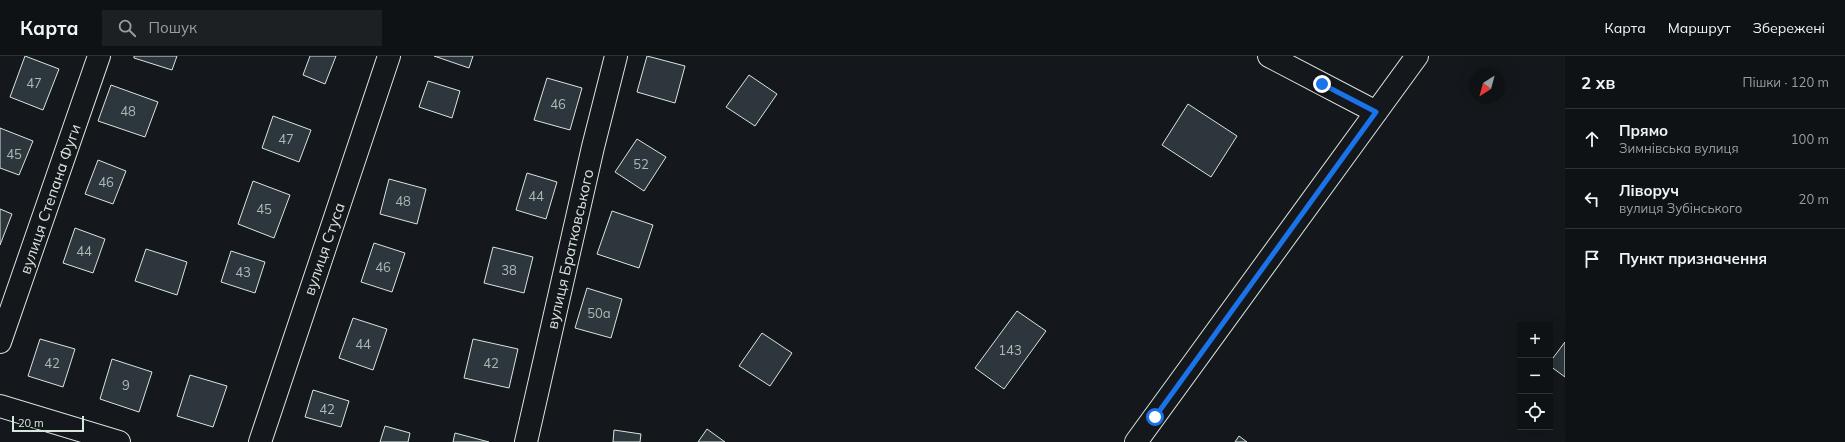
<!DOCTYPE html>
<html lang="uk">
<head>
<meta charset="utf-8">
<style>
  :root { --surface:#0f1215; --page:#1d2022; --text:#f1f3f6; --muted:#9b9ea0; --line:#2f3234 }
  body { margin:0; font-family:Mulish,sans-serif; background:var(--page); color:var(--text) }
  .controls { position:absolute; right:12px; bottom:12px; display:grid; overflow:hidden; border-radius:0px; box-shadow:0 4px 16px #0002 }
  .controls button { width:36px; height:36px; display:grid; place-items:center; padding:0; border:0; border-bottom:1px solid var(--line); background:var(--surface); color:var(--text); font:20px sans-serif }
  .compass { position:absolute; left:1469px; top:12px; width:36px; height:36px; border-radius:50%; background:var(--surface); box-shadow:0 4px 16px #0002; rotate:216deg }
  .scale { position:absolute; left:12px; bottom:10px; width:72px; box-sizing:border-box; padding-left:4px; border:2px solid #d8e6dc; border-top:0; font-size:11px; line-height:14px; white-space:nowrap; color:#d8e6dc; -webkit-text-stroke:3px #14181c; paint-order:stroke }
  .stop { position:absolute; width:12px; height:12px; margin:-9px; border:3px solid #1a73e8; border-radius:50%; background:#fff }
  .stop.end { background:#1a73e8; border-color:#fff; box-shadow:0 1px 4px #0008 }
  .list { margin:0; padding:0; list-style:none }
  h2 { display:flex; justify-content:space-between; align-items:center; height:52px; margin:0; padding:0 16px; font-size:17px }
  h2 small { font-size:13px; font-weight:400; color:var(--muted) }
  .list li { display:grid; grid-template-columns:26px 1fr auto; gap:12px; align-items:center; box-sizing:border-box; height:60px; padding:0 16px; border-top:1px solid var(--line) }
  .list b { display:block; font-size:15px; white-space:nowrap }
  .list p { margin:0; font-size:13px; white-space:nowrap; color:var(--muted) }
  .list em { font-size:13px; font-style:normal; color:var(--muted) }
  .icon { flex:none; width:22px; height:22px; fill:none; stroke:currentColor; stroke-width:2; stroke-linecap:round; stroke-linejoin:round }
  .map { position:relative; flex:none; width:1565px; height:386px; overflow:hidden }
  header { display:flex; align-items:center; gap:24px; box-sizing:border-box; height:56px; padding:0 20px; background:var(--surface); border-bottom:1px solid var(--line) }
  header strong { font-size:19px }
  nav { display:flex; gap:22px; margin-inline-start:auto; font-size:14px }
  .search { width:280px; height:36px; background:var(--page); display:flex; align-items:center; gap:10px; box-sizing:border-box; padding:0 14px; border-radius:0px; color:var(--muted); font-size:15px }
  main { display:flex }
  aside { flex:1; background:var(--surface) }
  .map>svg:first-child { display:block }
  .building { fill:#2c363c; stroke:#d8e6dc }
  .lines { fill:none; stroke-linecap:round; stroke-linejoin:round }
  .minor-casing { stroke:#d8e6dc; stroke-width:24 }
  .secondary-casing { stroke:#d8e6dc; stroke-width:24 }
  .minor { stroke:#14181c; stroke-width:22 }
  .secondary { stroke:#14181c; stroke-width:22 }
  .route { stroke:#1a73e8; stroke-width:5 }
  .labels { text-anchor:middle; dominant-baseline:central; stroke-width:3; stroke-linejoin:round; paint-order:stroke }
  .number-label { font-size:13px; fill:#adbab4 }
  .street-label { font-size:15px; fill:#d8e6dc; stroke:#14181c }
</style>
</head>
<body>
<header>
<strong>Карта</strong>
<div class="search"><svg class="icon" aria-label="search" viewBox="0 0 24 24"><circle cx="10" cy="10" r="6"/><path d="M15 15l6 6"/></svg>Пошук</div>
<nav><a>Карта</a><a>Маршрут</a><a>Збережені</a></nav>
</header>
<main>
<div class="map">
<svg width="1565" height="386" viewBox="0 0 1565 386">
  <rect width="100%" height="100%" fill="#14181c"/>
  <g class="building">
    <polygon points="25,0 59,13 43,54 10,41"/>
    <polygon points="134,0 177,0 172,14 134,2"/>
    <polygon points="310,0 336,0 325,28 303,19"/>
    <polygon points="434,0 473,0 469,12"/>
    <polygon points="647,0 685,10 675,47 637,36"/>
    <polygon points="749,19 777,38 755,70 726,51"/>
    <polygon points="547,22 582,32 570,74 534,64"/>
    <polygon points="428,25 460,35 452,62 419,51"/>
    <polygon points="111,29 158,46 145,81 98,65"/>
    <polygon points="1188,48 1237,80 1211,121 1162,89"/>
    <polygon points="273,60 311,74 299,106 262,92"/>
    <polygon points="0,72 33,85 19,119 0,112"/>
    <polygon points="637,83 666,101 644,135 615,116"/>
    <polygon points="98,104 126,115 113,148 85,138"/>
    <polygon points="527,117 557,126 546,163 516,154"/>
    <polygon points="389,123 426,133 417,168 380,158"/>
    <polygon points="253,125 290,139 274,182 238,168"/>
    <polygon points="0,153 12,158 0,189"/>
    <polygon points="612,155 653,169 639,212 597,198"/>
    <polygon points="75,172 105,183 93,217 63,207"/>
    <polygon points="374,187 405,197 392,236 361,226"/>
    <polygon points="493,191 533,201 524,237 484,227"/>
    <polygon points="146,193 187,206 177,239 135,225"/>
    <polygon points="231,195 265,206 255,237 221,226"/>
    <polygon points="587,232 622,243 611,282 575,272"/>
    <polygon points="1017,255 1046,275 1004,333 975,312"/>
    <polygon points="353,262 387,273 373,314 339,302"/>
    <polygon points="762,277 792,297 770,330 739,310"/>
    <polygon points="40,283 75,293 63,331 28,320"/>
    <polygon points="473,283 518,293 509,332 464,322"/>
    <polygon points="1565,286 1565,321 1550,310 1550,306"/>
    <polygon points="112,303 152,316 139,356 100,343"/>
    <polygon points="190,319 227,330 213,371 177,360"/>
    <polygon points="313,334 349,345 341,371 305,361"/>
    <polygon points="385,370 410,377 408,386 380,386"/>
    <polygon points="707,373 725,386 698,386"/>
    <polygon points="614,374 641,378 640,386 613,386"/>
    <polygon points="455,377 489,386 453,386"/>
    <polygon points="1239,380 1247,386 1235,386"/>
  </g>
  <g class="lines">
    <g class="minor-casing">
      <g id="minor">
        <polyline points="1269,0 1376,56"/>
        <polyline points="0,286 99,0"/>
        <polyline points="0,350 119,386"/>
        <polyline points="260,386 389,0"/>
        <polyline points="526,386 593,91 616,0"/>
      </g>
    </g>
    <g class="secondary-casing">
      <polyline id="secondary" points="1136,386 1417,0"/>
    </g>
    <use href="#minor" class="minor"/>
    <use href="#secondary" class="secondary"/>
  </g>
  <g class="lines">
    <polyline class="route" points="1155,361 1376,56 1322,28"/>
  </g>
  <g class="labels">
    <g class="number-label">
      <text x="34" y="27">47</text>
      <text x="558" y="48">46</text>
      <text x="128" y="55">48</text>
      <text x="286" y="83">47</text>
      <text x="14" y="98">45</text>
      <text x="641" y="108">52</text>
      <text x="106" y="126">46</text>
      <text x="536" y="140">44</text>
      <text x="403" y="145">48</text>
      <text x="264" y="153">45</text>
      <text x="84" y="195">44</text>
      <text x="383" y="211">46</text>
      <text x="509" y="214">38</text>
      <text x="243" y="216">43</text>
      <text x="599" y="257">50а</text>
      <text x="363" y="288">44</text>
      <text x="1010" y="294">143</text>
      <text x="52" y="307">42</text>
      <text x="491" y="307">42</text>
      <text x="126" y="329">9</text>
      <text x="327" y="353">42</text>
    </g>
    <g class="street-label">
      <text transform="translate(50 143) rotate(-71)">вулиця Степана Фуги</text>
      <text transform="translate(324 193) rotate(-71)">вулиця Стуса</text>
      <text transform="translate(570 193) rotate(-77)">вулиця Братковського</text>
    </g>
  </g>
</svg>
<div class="controls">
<button>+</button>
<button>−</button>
<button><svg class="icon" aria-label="locate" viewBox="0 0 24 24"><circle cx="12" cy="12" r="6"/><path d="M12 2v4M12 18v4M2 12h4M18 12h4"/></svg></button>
</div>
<svg class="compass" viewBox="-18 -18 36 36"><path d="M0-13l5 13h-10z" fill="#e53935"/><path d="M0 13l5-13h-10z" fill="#9b9ea0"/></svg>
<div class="scale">20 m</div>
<div class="stop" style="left:1155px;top:361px"></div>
<div class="stop end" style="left:1322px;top:28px"></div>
</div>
<aside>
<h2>2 хв<small>Пішки · 120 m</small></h2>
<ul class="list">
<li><svg class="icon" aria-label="ahead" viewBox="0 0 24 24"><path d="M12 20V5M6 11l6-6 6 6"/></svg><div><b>Прямо</b><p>Зимнівська вулиця</p></div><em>100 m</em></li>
<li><svg class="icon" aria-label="left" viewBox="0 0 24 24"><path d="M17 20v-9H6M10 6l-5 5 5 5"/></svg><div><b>Ліворуч</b><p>вулиця Зубінського</p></div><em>20 m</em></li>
<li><svg class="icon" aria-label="arrive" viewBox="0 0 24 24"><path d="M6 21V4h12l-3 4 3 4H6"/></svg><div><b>Пункт призначення</b></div></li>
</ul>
</aside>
</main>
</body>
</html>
